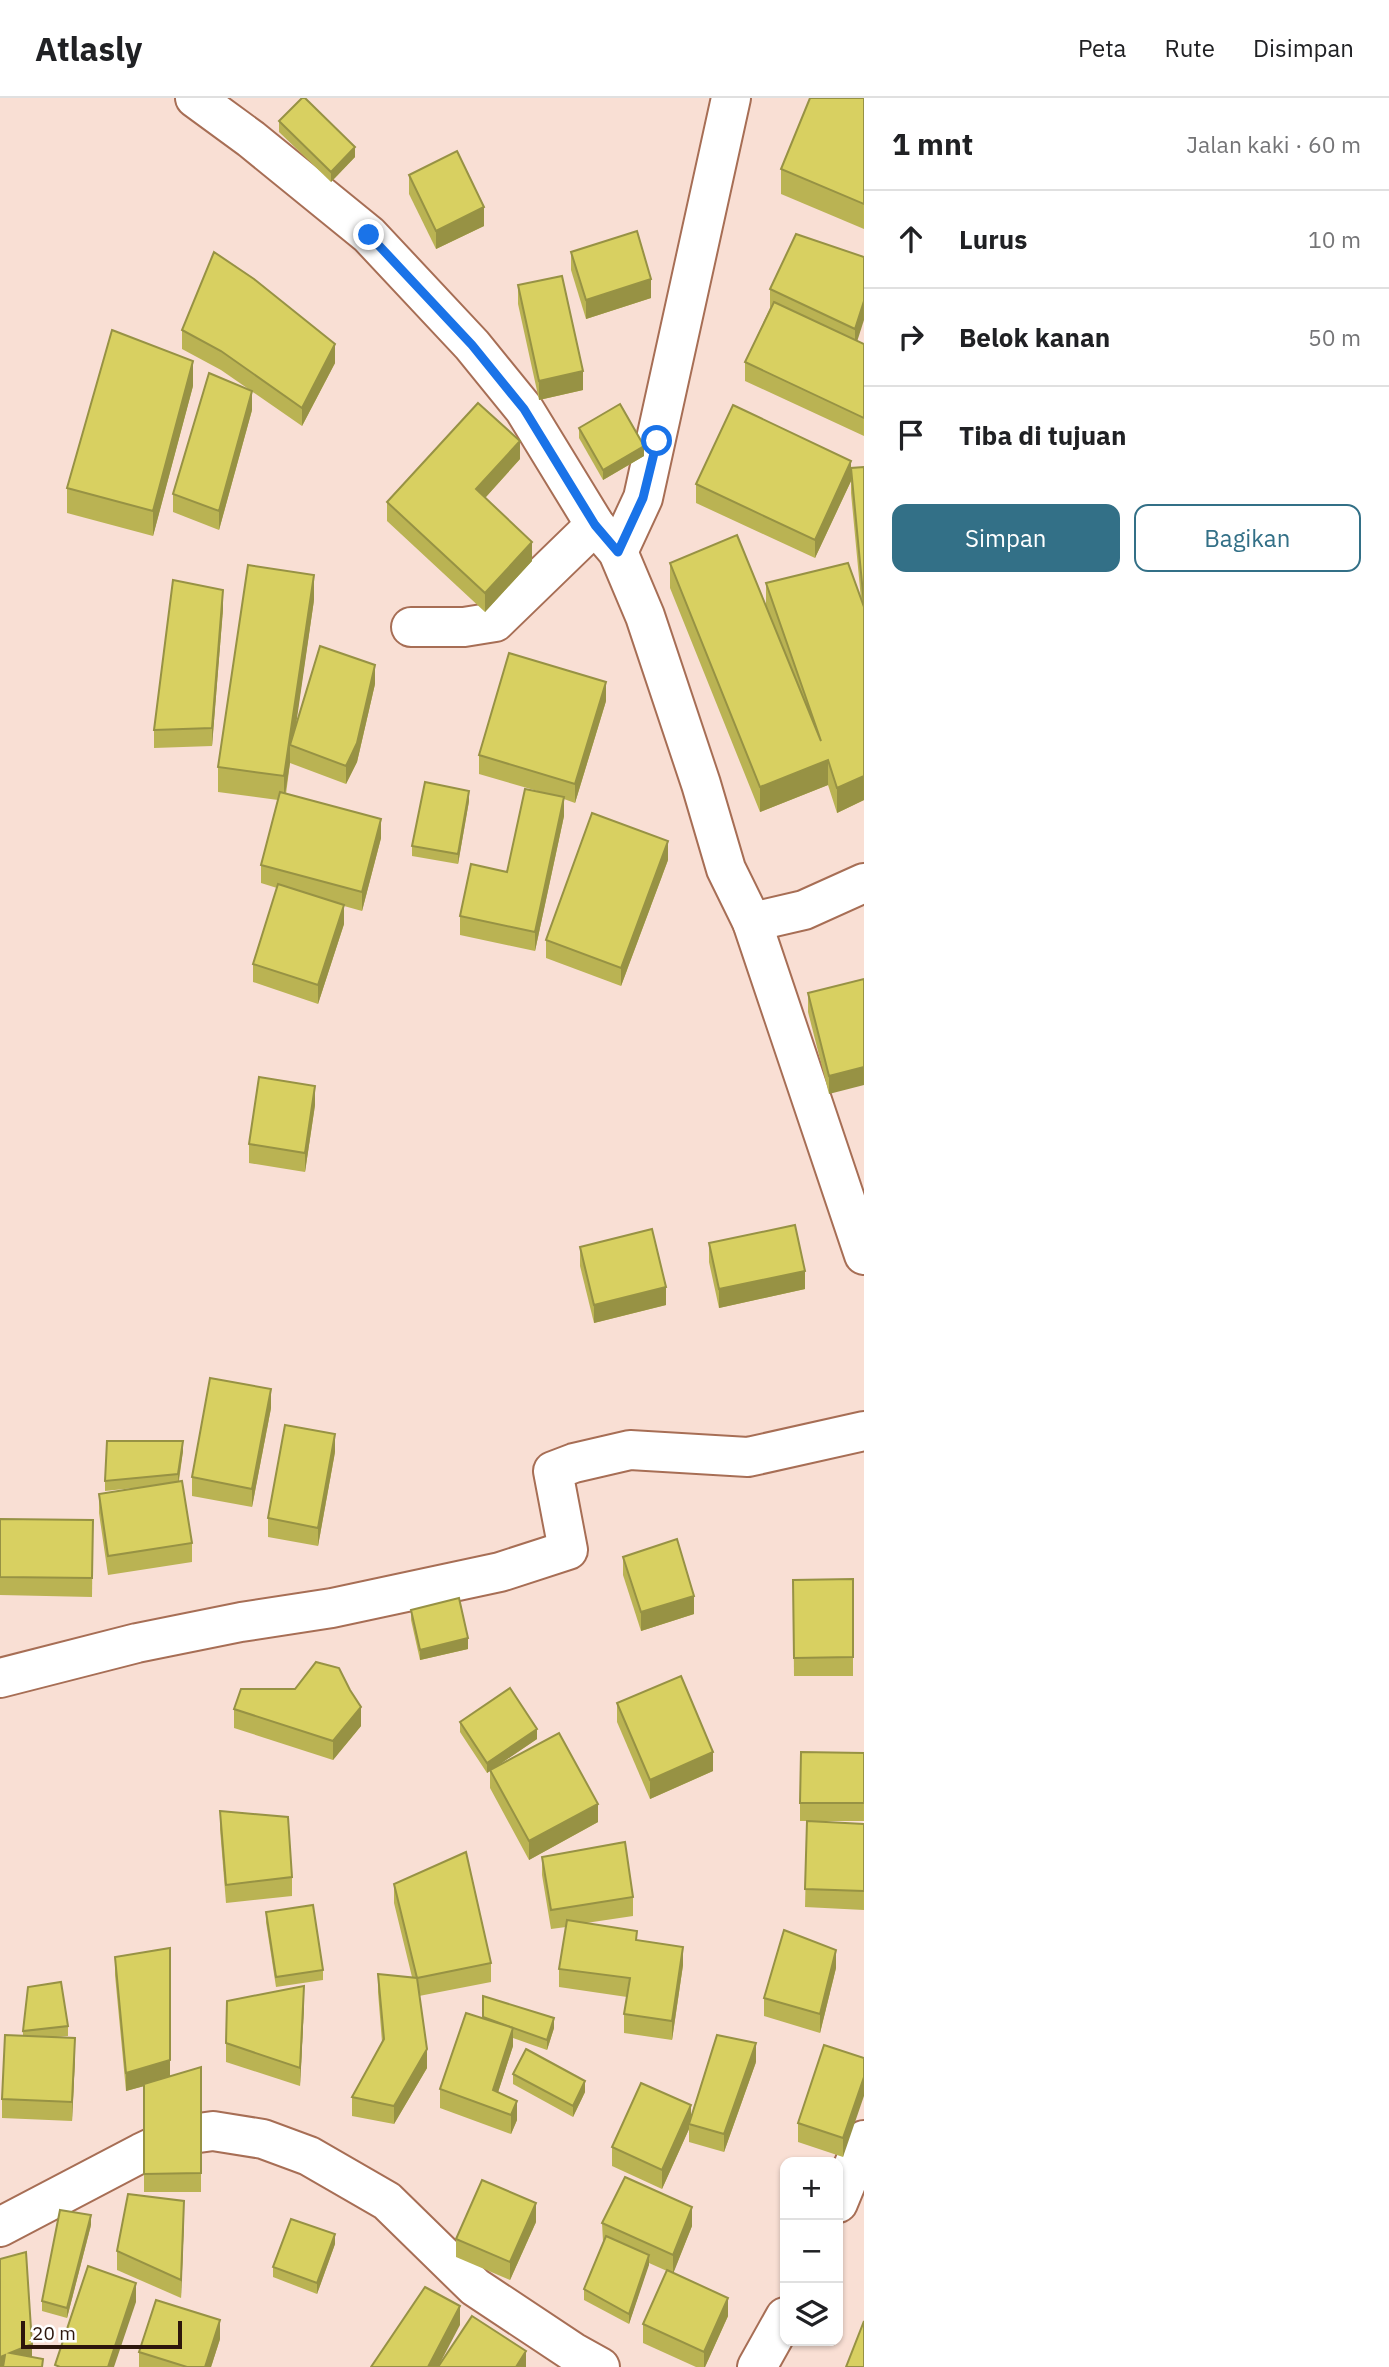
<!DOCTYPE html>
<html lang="id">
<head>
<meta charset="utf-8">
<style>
  :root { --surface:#fff; --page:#f6f6f6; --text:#202124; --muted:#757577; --line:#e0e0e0; --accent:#337087 }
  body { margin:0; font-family:"IBM Plex Sans",sans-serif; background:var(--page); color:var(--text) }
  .controls { position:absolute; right:21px; bottom:21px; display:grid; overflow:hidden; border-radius:14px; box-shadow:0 2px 5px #0004 }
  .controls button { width:63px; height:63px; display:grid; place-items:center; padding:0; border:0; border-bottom:2px solid var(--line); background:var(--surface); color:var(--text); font:35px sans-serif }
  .scale { position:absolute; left:21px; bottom:18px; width:161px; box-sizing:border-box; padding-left:7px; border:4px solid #2d160c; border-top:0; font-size:19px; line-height:24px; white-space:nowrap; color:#2d160c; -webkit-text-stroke:5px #fff; paint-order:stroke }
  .stop { position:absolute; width:21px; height:21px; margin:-16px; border:5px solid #1a73e8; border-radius:50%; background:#fff }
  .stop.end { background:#1a73e8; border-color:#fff; box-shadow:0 2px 7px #0008 }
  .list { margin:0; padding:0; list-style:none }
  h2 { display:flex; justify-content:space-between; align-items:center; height:91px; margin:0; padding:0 28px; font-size:30px }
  h2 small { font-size:23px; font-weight:400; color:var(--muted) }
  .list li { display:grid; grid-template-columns:46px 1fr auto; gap:21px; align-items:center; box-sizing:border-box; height:98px; padding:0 28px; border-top:2px solid var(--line) }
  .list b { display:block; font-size:26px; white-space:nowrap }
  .list em { font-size:23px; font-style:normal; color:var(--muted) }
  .actions { display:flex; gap:14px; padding:21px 28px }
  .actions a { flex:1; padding:16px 0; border:2px solid var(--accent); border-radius:14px; text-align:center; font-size:24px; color:var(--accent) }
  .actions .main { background:var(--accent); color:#fff }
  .icon { flex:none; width:38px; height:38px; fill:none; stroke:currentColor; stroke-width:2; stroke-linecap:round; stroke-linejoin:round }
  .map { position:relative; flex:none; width:864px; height:2269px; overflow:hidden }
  header { display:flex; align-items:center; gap:42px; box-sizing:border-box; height:98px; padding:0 35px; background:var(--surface); border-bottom:2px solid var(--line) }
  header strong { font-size:33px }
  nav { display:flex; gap:38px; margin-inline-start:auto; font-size:24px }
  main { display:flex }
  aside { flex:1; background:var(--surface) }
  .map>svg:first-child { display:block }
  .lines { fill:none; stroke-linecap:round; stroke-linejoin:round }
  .minor-casing { stroke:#a76e55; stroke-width:42 }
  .minor { stroke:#fff; stroke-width:38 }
  .wall { fill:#bab353 }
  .shaded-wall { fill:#979244 }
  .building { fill:#d8d061; stroke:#979244; stroke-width:2 }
  .route { stroke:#1a73e8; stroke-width:9 }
</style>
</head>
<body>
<header>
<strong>Atlasly</strong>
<nav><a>Peta</a><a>Rute</a><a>Disimpan</a></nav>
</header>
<main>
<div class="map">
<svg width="864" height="2269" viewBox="0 0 864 2269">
  <rect width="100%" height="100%" fill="#f9dfd4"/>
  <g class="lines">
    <g class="minor-casing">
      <g id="minor">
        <polyline points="195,0 251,41 369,137 472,247 524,311 595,427 618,454 645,518 701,686 726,771 752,824 864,1157"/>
        <polyline points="618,454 643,400 731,0"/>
        <polyline points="411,529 464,529 495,524 595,427"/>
        <polyline points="752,824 804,812 864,785"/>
        <polyline points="0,1580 137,1545 241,1524 332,1510 500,1474 568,1452 553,1373 574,1365 630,1352 748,1359 864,1333"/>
        <polyline points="838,2105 864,2042"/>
        <polyline points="0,2129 141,2055 177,2038 213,2033 263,2041 309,2058 387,2103 475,2189 573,2254 600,2269"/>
        <polyline points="757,2269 785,2219"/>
      </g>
    </g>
    <use href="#minor" class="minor"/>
  </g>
  <g class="wall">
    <polygon points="864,0 864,131 781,96 781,71"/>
    <polygon points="279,23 355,59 331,84 279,34"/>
    <polygon points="409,77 484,128 436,151 409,96"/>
    <polygon points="571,154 651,200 586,221 571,172"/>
    <polygon points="864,159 857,243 864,246 864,338 745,283 745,264 770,210 770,191"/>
    <polygon points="518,187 583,292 539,302 518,206"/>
    <polygon points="182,232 335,265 302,328 221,272 182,251"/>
    <polygon points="193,288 153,438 67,415 67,390"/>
    <polygon points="252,312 219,432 173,414 173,396"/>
    <polygon points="579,330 644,358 603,382 579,340"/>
    <polygon points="520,361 485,400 532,463 485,514 387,423 387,404"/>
    <polygon points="864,369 864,702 837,715 828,687 760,714 670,490 670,465 766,509 766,485 861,501 851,395 851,383 815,460 696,405 696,386"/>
    <polygon points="314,502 295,630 375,586 357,664 346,686 290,665 286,696 381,740 362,813 344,808 344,826 318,906 253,884 253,866 277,790 261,785 261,767 278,702 218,694 218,669"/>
    <polygon points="223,511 212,648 154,650 154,632"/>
    <polygon points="606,603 575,705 564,701 564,718 535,853 460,837 460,818 507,774 541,694 479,676 479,657"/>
    <polygon points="469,703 458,766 412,758 412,748"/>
    <polygon points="668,762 621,888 546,860 546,842"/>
    <polygon points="864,881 829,996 808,914 808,895"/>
    <polygon points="315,1007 305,1074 249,1065 249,1046"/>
    <polygon points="709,1145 805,1191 719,1210 709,1164"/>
    <polygon points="580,1149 666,1207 594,1225 580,1168"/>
    <polygon points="271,1310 252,1409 192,1398 192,1379"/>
    <polygon points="183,1353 179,1383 192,1445 192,1464 108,1477 99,1415 99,1396 134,1390 105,1393 105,1383"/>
    <polygon points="335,1354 318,1448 268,1439 268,1420"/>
    <polygon points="0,1421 93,1422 92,1499 0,1497"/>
    <polygon points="623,1459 694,1516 641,1533 623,1477"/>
    <polygon points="853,1481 853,1578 794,1578 793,1482"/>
    <polygon points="411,1512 468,1551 420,1562 411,1522"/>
    <polygon points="617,1605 713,1673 650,1701 617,1624"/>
    <polygon points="234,1611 361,1628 333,1662 234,1630"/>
    <polygon points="460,1624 537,1641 498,1667 598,1724 529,1762 490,1690 490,1673 487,1675 460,1634"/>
    <polygon points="864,1655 864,1723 815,1723 864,1726 864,1812 805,1809 807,1723 800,1723 800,1705"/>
    <polygon points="220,1713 292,1779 292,1798 226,1805 220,1731"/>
    <polygon points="542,1759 633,1799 633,1818 586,1825 637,1842 683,1867 672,1942 624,1935 624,1916 627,1899 559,1889 559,1871 566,1829 551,1831 542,1777"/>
    <polygon points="394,1786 491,1865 491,1884 419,1898 427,1970 394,2026 352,2018 352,1999 382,1944 378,1894 378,1876 412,1879 394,1805"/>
    <polygon points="266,1814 323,1872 323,1882 276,1889 266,1824"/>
    <polygon points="115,1859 170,1978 201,1969 201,2094 144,2094 144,1988 126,1993 115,1877"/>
    <polygon points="836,1870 820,1935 764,1918 764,1900"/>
    <polygon points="483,1898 554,1930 547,1952 513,1940 513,1948 498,1994 517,2022 511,2036 440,2010 440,1991 483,1921"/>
    <polygon points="304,1907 300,1988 226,1964 226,1945"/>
    <polygon points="68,1928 68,1938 55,1939 75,1959 72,2023 2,2020 2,2001 23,1938 23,1933"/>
    <polygon points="864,1960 843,2059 798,2044 798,2025"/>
    <polygon points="756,1964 724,2054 689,2044 689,2031 662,2091 612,2068 612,2049 691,2019"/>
    <polygon points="513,1976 585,1994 573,2019 513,1986"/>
    <polygon points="184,2121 181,2200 117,2172 117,2153"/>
    <polygon points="536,2124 510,2182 456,2159 456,2141"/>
    <polygon points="602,2125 692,2128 673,2175 728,2218 705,2269 696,2269 643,2245 643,2226 667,2173 649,2165 629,2226 584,2202 584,2191 603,2144"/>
    <polygon points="91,2127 67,2220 42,2213 42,2203"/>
    <polygon points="335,2146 317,2196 273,2179 273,2169"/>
    <polygon points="220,2241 211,2269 139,2269 139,2254"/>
  </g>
  <g class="shaded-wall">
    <polygon points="355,49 355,59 331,84 331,74"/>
    <polygon points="484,109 484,128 436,151 436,133"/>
    <polygon points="651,181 651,200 586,221 586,202"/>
    <polygon points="864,203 864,222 855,250 855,231"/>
    <polygon points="335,246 335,265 302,328 302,310"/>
    <polygon points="193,263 193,288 153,438 153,413"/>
    <polygon points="583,273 583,292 539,302 539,283"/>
    <polygon points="252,293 252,312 219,432 219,413"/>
    <polygon points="520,343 520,361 476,410 476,391"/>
    <polygon points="644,348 644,358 603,382 603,372"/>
    <polygon points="851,363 851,383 815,460 815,442"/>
    <polygon points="532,444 532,463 485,514 485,495"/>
    <polygon points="314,477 314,502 293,648 290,647 290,665 284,703 284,678"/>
    <polygon points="223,492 223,511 212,648 212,630"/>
    <polygon points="375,567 375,586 357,664 346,686 346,668"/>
    <polygon points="606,584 606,603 575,705 575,686"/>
    <polygon points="828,662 828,687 760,714 760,689"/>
    <polygon points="864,678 864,702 837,715 837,690"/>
    <polygon points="469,693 469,703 458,766 458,756"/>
    <polygon points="564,699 564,718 535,853 535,834"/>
    <polygon points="381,721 381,740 362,813 362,794"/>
    <polygon points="668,743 668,762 621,888 621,870"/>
    <polygon points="344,807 344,826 318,906 318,887"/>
    <polygon points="864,969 864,987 829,996 829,978"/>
    <polygon points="315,988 315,1007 305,1074 305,1055"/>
    <polygon points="805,1173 805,1191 719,1210 719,1191"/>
    <polygon points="666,1189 666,1207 594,1225 594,1207"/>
    <polygon points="271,1291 271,1310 252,1409 252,1391"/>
    <polygon points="335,1336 335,1354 318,1448 318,1430"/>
    <polygon points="183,1343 183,1353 178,1386 178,1376"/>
    <polygon points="694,1498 694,1516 641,1533 641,1514"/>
    <polygon points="468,1540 468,1551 420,1562 420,1552"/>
    <polygon points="361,1609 361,1628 333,1662 333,1643"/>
    <polygon points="537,1631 537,1641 487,1675 487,1665"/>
    <polygon points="713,1654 713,1673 650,1701 650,1682"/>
    <polygon points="598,1706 598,1724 529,1762 529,1743"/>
    <polygon points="683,1849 683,1867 672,1942 672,1923"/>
    <polygon points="836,1852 836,1870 820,1935 820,1916"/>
    <polygon points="304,1888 304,1907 300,1988 300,1970"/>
    <polygon points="554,1920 554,1930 547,1952 547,1942"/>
    <polygon points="513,1930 513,1948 493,2010 493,1992"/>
    <polygon points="75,1940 75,1959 72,2023 72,2004"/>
    <polygon points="756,1945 756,1964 724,2054 724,2036"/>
    <polygon points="427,1951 427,1970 394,2026 394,2008"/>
    <polygon points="170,1962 170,1981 126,1993 126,1975"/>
    <polygon points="864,1979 864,1998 843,2059 843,2040"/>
    <polygon points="585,1983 585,1994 573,2019 573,2008"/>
    <polygon points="517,2003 517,2022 511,2036 511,2017"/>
    <polygon points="691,2007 691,2026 689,2026 689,2031 662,2091 662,2072"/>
    <polygon points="184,2103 184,2121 181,2200 181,2182"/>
    <polygon points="536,2105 536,2124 510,2182 510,2164"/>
    <polygon points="692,2109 692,2128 673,2176 673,2157"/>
    <polygon points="91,2117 91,2127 67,2220 67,2210"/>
    <polygon points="335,2136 335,2146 317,2196 317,2185"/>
    <polygon points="649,2157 649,2167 629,2226 629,2216"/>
    <polygon points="136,2185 136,2204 114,2269 108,2269"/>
    <polygon points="728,2200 728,2218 705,2269 704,2269 704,2254"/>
    <polygon points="460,2208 460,2227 438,2269 428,2269"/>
    <polygon points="220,2222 220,2241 211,2269 205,2269"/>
    <polygon points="32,2246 32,2265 10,2255"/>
    <polygon points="526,2253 526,2269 516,2269"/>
    <polygon points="5,2257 5,2269 0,2269 0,2259"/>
  </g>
  <g class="building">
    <polygon points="302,0 305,0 355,49 331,74 279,23"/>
    <polygon points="810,0 864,0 864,106 781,71"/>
    <polygon points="457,53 484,109 436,133 409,77"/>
    <polygon points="637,133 651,181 586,202 571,154"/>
    <polygon points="796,136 864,159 864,203 855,231 770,191"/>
    <polygon points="214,154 254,181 335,246 302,310 221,253 182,232"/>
    <polygon points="562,178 583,273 539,283 518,187"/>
    <polygon points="774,204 864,246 864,320 745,264"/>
    <polygon points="112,232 193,263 153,413 67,390"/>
    <polygon points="209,275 252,293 219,413 173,396"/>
    <polygon points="478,305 520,343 476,391 532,444 485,495 387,404"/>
    <polygon points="620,306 644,348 603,372 579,330"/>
    <polygon points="733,307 851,363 815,442 696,386"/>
    <polygon points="864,369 864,506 851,370"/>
    <polygon points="737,437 821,643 766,485 848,465 864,509 864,678 837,690 828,662 760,689 670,465"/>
    <polygon points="248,467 314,477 284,678 218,669"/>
    <polygon points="173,482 223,492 212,630 154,632"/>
    <polygon points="320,548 375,567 357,645 346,668 290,647"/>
    <polygon points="509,555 606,584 575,686 479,657"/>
    <polygon points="425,684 469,693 458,756 412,748"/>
    <polygon points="525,691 564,699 535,834 460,818 471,766 507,774"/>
    <polygon points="280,694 381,721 362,794 261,767"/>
    <polygon points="592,715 668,743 621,870 546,842"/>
    <polygon points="278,786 344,807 318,887 253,866"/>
    <polygon points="864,881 864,969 829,978 808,895"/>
    <polygon points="259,979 315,988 305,1055 249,1046"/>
    <polygon points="795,1127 805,1173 719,1191 709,1145"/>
    <polygon points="652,1131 666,1189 594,1207 580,1149"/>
    <polygon points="210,1280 271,1291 252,1391 192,1379"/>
    <polygon points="285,1327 335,1336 318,1430 268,1420"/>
    <polygon points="107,1343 183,1343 178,1376 105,1383"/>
    <polygon points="182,1383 192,1445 108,1458 99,1396"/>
    <polygon points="0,1421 93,1422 92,1480 0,1479"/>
    <polygon points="677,1441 694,1498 641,1514 623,1459"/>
    <polygon points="853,1481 853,1559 794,1560 793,1482"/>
    <polygon points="459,1500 468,1540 420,1552 411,1512"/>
    <polygon points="316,1564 339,1570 350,1592 361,1609 333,1643 234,1611 241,1591 295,1591"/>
    <polygon points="681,1578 713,1654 650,1682 617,1605"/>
    <polygon points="510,1590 537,1631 487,1665 460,1624"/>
    <polygon points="559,1635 598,1706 529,1743 490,1672"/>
    <polygon points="801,1654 864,1655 864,1705 800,1705"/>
    <polygon points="220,1713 288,1719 292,1779 226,1787"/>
    <polygon points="807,1723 864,1726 864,1793 805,1791"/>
    <polygon points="625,1744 633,1799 551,1812 542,1759"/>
    <polygon points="466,1754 491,1865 417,1880 394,1786"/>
    <polygon points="313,1807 323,1872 276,1879 266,1814"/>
    <polygon points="567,1822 637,1833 636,1842 683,1849 672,1923 624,1916 630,1880 559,1871"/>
    <polygon points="784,1832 836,1852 820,1916 764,1900"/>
    <polygon points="170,1850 170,1962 126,1975 115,1859"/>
    <polygon points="378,1876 417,1880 427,1951 394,2008 352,1999 384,1941"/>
    <polygon points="61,1884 68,1928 23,1933 28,1889"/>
    <polygon points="304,1888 300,1970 226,1945 227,1903"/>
    <polygon points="483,1898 554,1920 547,1942 483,1919"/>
    <polygon points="466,1915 513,1930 493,1992 517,2003 511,2017 440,1991"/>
    <polygon points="5,1937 75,1940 72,2004 2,2001"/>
    <polygon points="717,1937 756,1945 724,2036 689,2026"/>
    <polygon points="824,1947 864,1960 864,1979 843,2040 798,2025"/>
    <polygon points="526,1951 585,1983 573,2008 513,1976"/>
    <polygon points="201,1969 201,2075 144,2076 144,1986"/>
    <polygon points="641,1985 691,2007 662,2072 612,2049"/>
    <polygon points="625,2079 692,2109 673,2157 602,2125"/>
    <polygon points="482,2082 536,2105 510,2164 456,2141"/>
    <polygon points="128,2096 184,2103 181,2182 117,2153"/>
    <polygon points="60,2112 91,2117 67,2210 42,2203"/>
    <polygon points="291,2121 335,2136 317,2185 273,2169"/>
    <polygon points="606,2138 649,2157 629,2216 584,2191"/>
    <polygon points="26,2154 32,2246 10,2255 43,2261 42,2269 3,2269 5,2257 0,2259 0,2161"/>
    <polygon points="88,2168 136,2185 108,2269 60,2269 55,2267"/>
    <polygon points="667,2172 728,2200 704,2254 643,2226"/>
    <polygon points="425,2189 460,2208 428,2269 371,2269"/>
    <polygon points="156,2202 220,2222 205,2269 187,2269 139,2254"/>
    <polygon points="472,2218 526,2253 516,2269 438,2269"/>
    <polygon points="864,2223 864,2269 846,2269"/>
  </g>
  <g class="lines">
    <polyline class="route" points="369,137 472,247 524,311 595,427 618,454 643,400 657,343"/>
  </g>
</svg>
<div class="controls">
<button>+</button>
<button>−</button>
<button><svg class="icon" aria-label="layers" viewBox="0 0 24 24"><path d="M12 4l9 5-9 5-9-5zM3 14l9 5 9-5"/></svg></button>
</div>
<div class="scale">20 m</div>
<div class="stop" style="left:657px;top:343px"></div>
<div class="stop end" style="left:369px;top:137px"></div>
</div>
<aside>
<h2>1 mnt<small>Jalan kaki · 60 m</small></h2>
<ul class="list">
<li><svg class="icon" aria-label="ahead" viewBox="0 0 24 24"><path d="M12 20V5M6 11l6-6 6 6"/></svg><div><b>Lurus</b></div><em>10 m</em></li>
<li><svg class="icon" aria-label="right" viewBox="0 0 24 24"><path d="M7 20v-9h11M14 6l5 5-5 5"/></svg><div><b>Belok kanan</b></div><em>50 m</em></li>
<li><svg class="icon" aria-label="arrive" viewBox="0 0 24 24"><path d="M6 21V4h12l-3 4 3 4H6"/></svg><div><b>Tiba di tujuan</b></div></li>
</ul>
<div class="actions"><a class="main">Simpan</a><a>Bagikan</a></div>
</aside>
</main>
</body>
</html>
